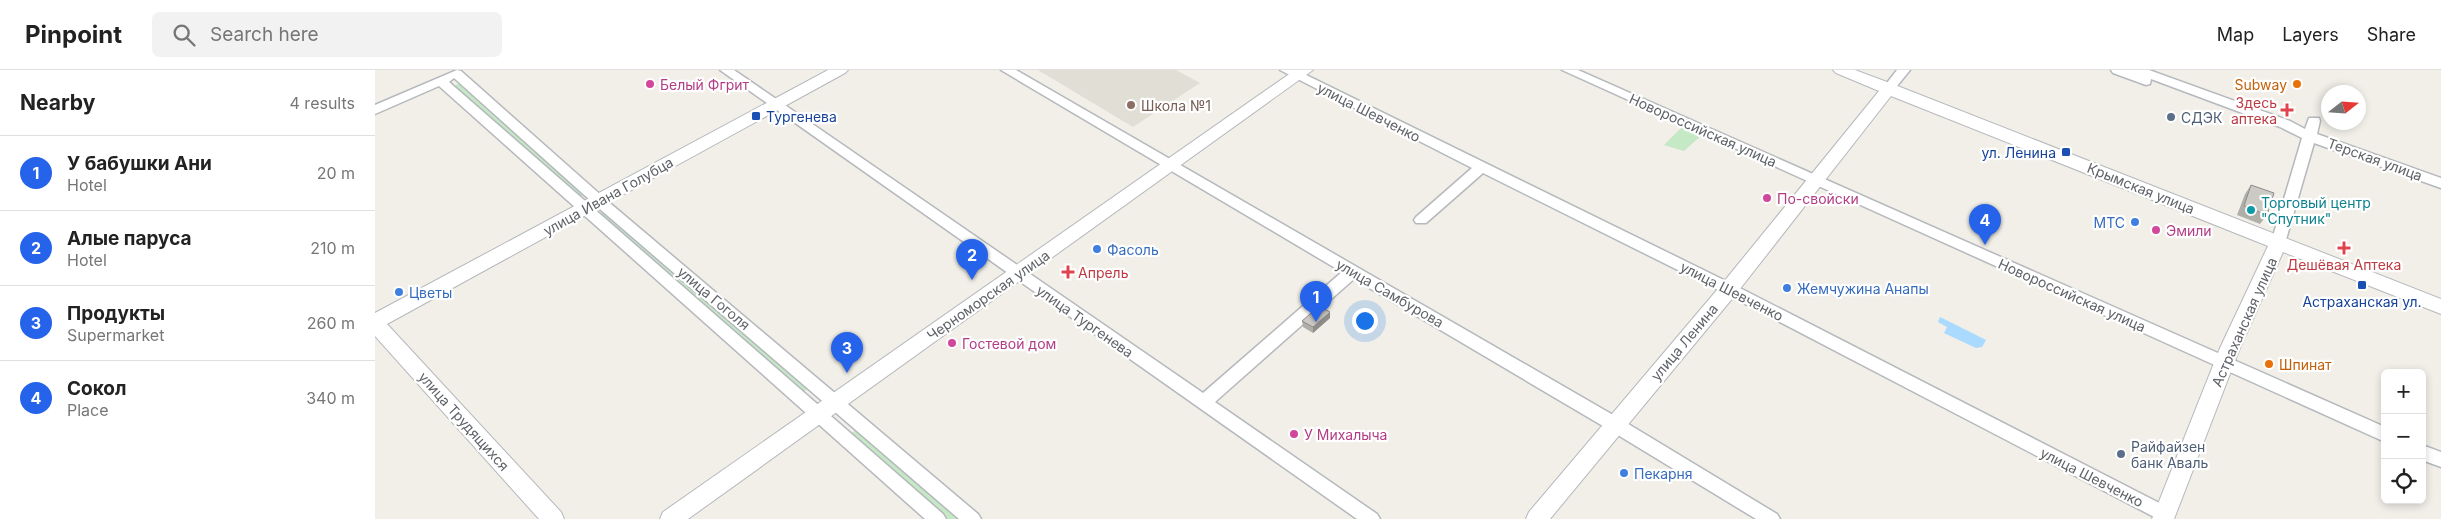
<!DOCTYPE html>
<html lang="en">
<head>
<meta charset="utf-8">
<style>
  :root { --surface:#fff; --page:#f2f2f2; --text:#222; --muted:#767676; --line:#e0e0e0; --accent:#2563eb }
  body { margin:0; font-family:Inter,sans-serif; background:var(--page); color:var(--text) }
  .controls { position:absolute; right:15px; bottom:15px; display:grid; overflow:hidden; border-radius:8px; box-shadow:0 2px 8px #0003 }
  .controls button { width:45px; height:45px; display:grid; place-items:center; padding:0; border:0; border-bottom:1px solid var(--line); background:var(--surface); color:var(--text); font:25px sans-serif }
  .compass { position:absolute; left:1946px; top:15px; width:45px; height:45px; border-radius:50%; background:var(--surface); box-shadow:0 2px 8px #0003; rotate:73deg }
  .you { position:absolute; left:989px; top:250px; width:18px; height:18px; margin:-12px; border:4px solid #fff; border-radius:50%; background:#1a73e8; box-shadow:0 0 0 8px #1a73e833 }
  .badge { display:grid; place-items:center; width:32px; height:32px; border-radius:50%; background:var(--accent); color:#fff; font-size:16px; font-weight:700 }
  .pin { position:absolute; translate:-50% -41px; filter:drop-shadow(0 1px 2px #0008) }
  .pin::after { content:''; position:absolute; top:26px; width:18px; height:15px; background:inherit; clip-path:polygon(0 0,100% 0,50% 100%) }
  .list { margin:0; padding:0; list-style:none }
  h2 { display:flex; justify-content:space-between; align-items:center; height:65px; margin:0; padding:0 20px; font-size:21px }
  h2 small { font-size:16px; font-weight:400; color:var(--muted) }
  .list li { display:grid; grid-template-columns:32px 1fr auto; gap:15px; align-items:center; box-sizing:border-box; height:75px; padding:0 20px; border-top:1px solid var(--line) }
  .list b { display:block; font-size:19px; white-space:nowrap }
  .list p { margin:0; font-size:16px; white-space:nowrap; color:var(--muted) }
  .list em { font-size:16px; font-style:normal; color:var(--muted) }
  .icon { flex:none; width:28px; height:28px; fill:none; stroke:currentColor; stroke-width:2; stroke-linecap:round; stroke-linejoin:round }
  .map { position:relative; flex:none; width:2066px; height:449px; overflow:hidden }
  header { display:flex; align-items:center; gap:30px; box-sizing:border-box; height:70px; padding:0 25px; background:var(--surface); border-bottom:1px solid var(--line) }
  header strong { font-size:24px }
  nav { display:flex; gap:28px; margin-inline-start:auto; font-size:18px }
  .search { width:350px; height:45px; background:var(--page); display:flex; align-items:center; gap:12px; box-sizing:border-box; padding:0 18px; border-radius:8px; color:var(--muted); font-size:19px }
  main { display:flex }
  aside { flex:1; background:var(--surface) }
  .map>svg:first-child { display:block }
  .education { fill:#e1ded6 }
  .green { fill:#c5e8c5 }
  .water { fill:#aadaff }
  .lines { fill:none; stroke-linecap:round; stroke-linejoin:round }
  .minor-casing { stroke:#b5b8bc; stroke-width:3 }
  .tertiary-casing { stroke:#b5b8bc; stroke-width:2 }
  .minor { fill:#fff; fill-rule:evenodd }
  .tertiary { fill:#fff; fill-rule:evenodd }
  .wall { fill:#afaea9 }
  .shaded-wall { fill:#8f8d8a }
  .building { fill:#cccac5; stroke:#8f8d8a }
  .hotel-dot { fill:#d1479c; stroke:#fff; stroke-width:2 }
  .food-dot { fill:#e8710a; stroke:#fff; stroke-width:2 }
  .education-dot { fill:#8d6e63; stroke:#fff; stroke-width:2 }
  .health-dot { fill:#e0444e; stroke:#fff; stroke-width:2 }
  .transit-dot { fill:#1a4fb4; stroke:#fff; stroke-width:2 }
  .service-dot { fill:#5c6f8a; stroke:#fff; stroke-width:2 }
  .culture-dot { fill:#0f9aa8; stroke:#fff; stroke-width:2 }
  .shop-dot { fill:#3f7fe0; stroke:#fff; stroke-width:2 }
  .labels { text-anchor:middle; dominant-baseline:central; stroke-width:4.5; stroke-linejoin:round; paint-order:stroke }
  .hotel-label { font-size:14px; fill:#b23c85; stroke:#fff; text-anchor:start }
  .food-label { font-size:14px; fill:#c56008; stroke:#fff; text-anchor:end }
  .health-label { font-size:14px; fill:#be3a42; stroke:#fff; text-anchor:end }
  .education-label { font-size:14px; fill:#785e54; stroke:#fff; text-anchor:start }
  .street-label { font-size:14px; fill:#5f6368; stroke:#fff }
  .transit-label { font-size:14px; fill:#164399; stroke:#fff; text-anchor:start }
  .service-label { font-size:14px; fill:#4e5e75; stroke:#fff; text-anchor:start }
  .culture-label { font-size:14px; fill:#0d838f; stroke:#fff; text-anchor:start }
  .shop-label { font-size:14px; fill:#366cbe; stroke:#fff; text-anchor:start }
</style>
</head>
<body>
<header>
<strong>Pinpoint</strong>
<div class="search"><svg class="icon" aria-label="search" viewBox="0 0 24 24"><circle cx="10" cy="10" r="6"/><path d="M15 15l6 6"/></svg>Search here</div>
<nav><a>Map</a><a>Layers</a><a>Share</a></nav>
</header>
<main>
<aside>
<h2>Nearby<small>4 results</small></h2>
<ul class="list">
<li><span class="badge">1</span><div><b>У бабушки Ани</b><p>Hotel</p></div><em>20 m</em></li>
<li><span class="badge">2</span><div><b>Алые паруса</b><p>Hotel</p></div><em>210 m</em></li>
<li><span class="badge">3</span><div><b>Продукты</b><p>Supermarket</p></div><em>260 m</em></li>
<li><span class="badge">4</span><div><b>Сокол</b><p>Place</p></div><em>340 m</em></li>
</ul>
</aside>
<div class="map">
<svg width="2066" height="449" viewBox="0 0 2066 449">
  <rect width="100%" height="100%" fill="#f1efe8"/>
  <polygon class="education" points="663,0 801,0 825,13 758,57"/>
  <g class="green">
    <polygon points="87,12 211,123 201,129 77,17"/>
    <polygon points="1309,55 1328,64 1309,81 1289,75"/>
    <polygon points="231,140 436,316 426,324 221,146"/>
    <polygon points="483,358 590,449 569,449 473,366"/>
  </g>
  <polygon class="water" points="1565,247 1611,270 1607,277 1601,278 1569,263 1572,257 1563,252"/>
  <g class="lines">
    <g class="minor-casing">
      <g id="minor">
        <polygon points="82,0 86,1 236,134 603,444 606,449 584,449 226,140 79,8 74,12 568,444 571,449 550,449 64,16 0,44 0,35"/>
        <polygon points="345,0 359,0 828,323 967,202 626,0 641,0 1245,349 1402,444 1405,449 1381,449 1233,359 979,209 840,332 1002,444 1005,449 982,449"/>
        <polygon points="905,0 921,0 1359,215 1796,439 1799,444 1796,449 1783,449 1349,223 1108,103 1051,153 1041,153 1039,150 1041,147 1097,98"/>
        <polygon points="1187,0 1203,0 2010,357 2010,372"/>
        <polygon points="1522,0 1535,0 1518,21 1510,21 1508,18"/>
        <polygon points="1736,0 1774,0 1915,51 1930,59 1934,48 1944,48 1945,51 1942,64 2066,108 2066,118 1939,73 1910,173 1908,177 1898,177 1896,173 1927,68 1905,57 1776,9 1775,14 1771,15 1738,3"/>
        <polygon points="2047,375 2066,382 2066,397 2047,390"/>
      </g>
    </g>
    <g class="tertiary-casing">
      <g id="tertiary">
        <polygon points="453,0 473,0 470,3 12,254 186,442 189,449 164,449 0,266 0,243"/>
        <polygon points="920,0 938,0 313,449 285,449 288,442"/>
        <polygon points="1458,0 1480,0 1520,15 2066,229 2066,244 1908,182 1865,278 1799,449 1777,449 1845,278 1893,176 1516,26 1361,224 1175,449 1151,449 1154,442 1347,214 1504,21 1461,3"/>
      </g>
    </g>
    <use href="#minor" class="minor"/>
    <use href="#tertiary" class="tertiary"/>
  </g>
  <g class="wall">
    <polygon points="1876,115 1892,145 1885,154 1862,145 1870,124"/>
    <polygon points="955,242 955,248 938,263 928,257 927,251"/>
  </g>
  <polygon class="shaded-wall" points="955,242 955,248 938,263 938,257"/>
  <g class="building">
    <polygon points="1876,115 1899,123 1892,145 1869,136"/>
    <polygon points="944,236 955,242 938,257 927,251"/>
  </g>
  <g class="hotel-dot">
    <circle cx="275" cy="14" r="5"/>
    <circle cx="1392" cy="128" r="5"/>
    <circle cx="1781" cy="160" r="5"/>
    <circle cx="577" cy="273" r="5"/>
    <circle cx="919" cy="364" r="5"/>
  </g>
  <g class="food-dot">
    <circle cx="1922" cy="14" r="5"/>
    <circle cx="1894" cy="294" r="5"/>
  </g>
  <circle class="education-dot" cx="756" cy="35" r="5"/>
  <g class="health-dot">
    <path d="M1909.5 32.5h5v5h5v5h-5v5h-5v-5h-5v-5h5z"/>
    <path d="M1966.5 170.5h5v5h5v5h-5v5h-5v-5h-5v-5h5z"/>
    <path d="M690.5 194.5h5v5h5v5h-5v5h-5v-5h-5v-5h5z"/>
  </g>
  <g class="transit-dot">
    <rect x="376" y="41" width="10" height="10" rx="2.5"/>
    <rect x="1686" y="77" width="10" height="10" rx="2.5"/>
    <rect x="1982" y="210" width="10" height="10" rx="2.5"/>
  </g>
  <g class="service-dot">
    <circle cx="1796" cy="47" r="5"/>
    <circle cx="1746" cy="384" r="5"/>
  </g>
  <circle class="culture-dot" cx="1876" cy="140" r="5"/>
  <g class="shop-dot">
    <circle cx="1760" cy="152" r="5"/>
    <circle cx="722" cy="179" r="5"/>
    <circle cx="1412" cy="218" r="5"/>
    <circle cx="24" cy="222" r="5"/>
    <circle cx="1249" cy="403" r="5"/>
  </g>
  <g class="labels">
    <g class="hotel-label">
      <text x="285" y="14">Белый Фгрит</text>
      <text x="1402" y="128">По-свойски</text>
      <text x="1791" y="160">Эмили</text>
      <text x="587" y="273">Гостевой дом</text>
      <text x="929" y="364">У Михалыча</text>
    </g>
    <g class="food-label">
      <text x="1912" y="14">Subway</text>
      <text x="1904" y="294" text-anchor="start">Шпинат</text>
    </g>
    <g class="health-label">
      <text x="1902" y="32">Здесь<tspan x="1902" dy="16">аптека</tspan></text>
      <text x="1969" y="194" text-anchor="middle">Дешёвая Аптека</text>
      <text x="703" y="202" text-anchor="start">Апрель</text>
    </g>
    <g class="education-label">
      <text x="766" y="35">Школа №1</text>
    </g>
    <g class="street-label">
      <text transform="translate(994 42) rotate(27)">улица Шевченко</text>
      <text transform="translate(1328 60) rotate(24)">Новороссийская улица</text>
      <text transform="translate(2000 89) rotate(20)">Терская улица</text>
      <text transform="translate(1766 118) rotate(22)">Крымская улица</text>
      <text transform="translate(233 126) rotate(-29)">улица Ивана Голубца</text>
      <text transform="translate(1357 221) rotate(27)">улица Шевченко</text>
      <text transform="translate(1015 223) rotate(30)">улица Самбурова</text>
      <text transform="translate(613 225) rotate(-35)">Черноморская улица</text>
      <text transform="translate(1697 225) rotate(24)">Новороссийская улица</text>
      <text transform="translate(339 228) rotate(40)">улица Гоголя</text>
      <text transform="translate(710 251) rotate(35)">улица Тургенева</text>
      <text transform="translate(1869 252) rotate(-66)">Астраханская улица</text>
      <text transform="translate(1309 272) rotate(-50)">улица Ленина</text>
      <text transform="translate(89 351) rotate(48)">улица Трудящихся</text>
      <text transform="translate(1717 407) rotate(27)">улица Шевченко</text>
    </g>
    <g class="transit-label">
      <text x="391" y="46">Тургенева</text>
      <text x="1681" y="82" text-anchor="end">ул. Ленина</text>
      <text x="1987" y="231" text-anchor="middle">Астраханская ул.</text>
    </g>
    <g class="service-label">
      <text x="1806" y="47">СДЭК</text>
      <text x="1756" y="376">Райфайзен<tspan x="1756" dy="16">банк Аваль</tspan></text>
    </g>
    <g class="culture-label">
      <text x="1886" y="132">Торговый центр<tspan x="1886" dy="16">"Спутник"</tspan></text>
    </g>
    <g class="shop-label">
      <text x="1750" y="152" text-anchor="end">МТС</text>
      <text x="732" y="179">Фасоль</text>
      <text x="1422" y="218">Жемчужина Анапы</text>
      <text x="34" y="222">Цветы</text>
      <text x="1259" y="403">Пекарня</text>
    </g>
  </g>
</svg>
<div class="controls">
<button>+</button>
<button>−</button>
<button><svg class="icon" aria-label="locate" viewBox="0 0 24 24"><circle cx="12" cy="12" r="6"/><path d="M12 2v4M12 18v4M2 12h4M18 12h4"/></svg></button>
</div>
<svg class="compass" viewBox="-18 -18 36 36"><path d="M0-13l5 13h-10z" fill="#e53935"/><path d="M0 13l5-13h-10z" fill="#767676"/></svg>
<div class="you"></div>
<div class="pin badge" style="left:941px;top:252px">1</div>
<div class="pin badge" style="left:597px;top:210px">2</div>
<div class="pin badge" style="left:472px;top:303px">3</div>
<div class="pin badge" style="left:1610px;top:175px">4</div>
</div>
</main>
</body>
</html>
